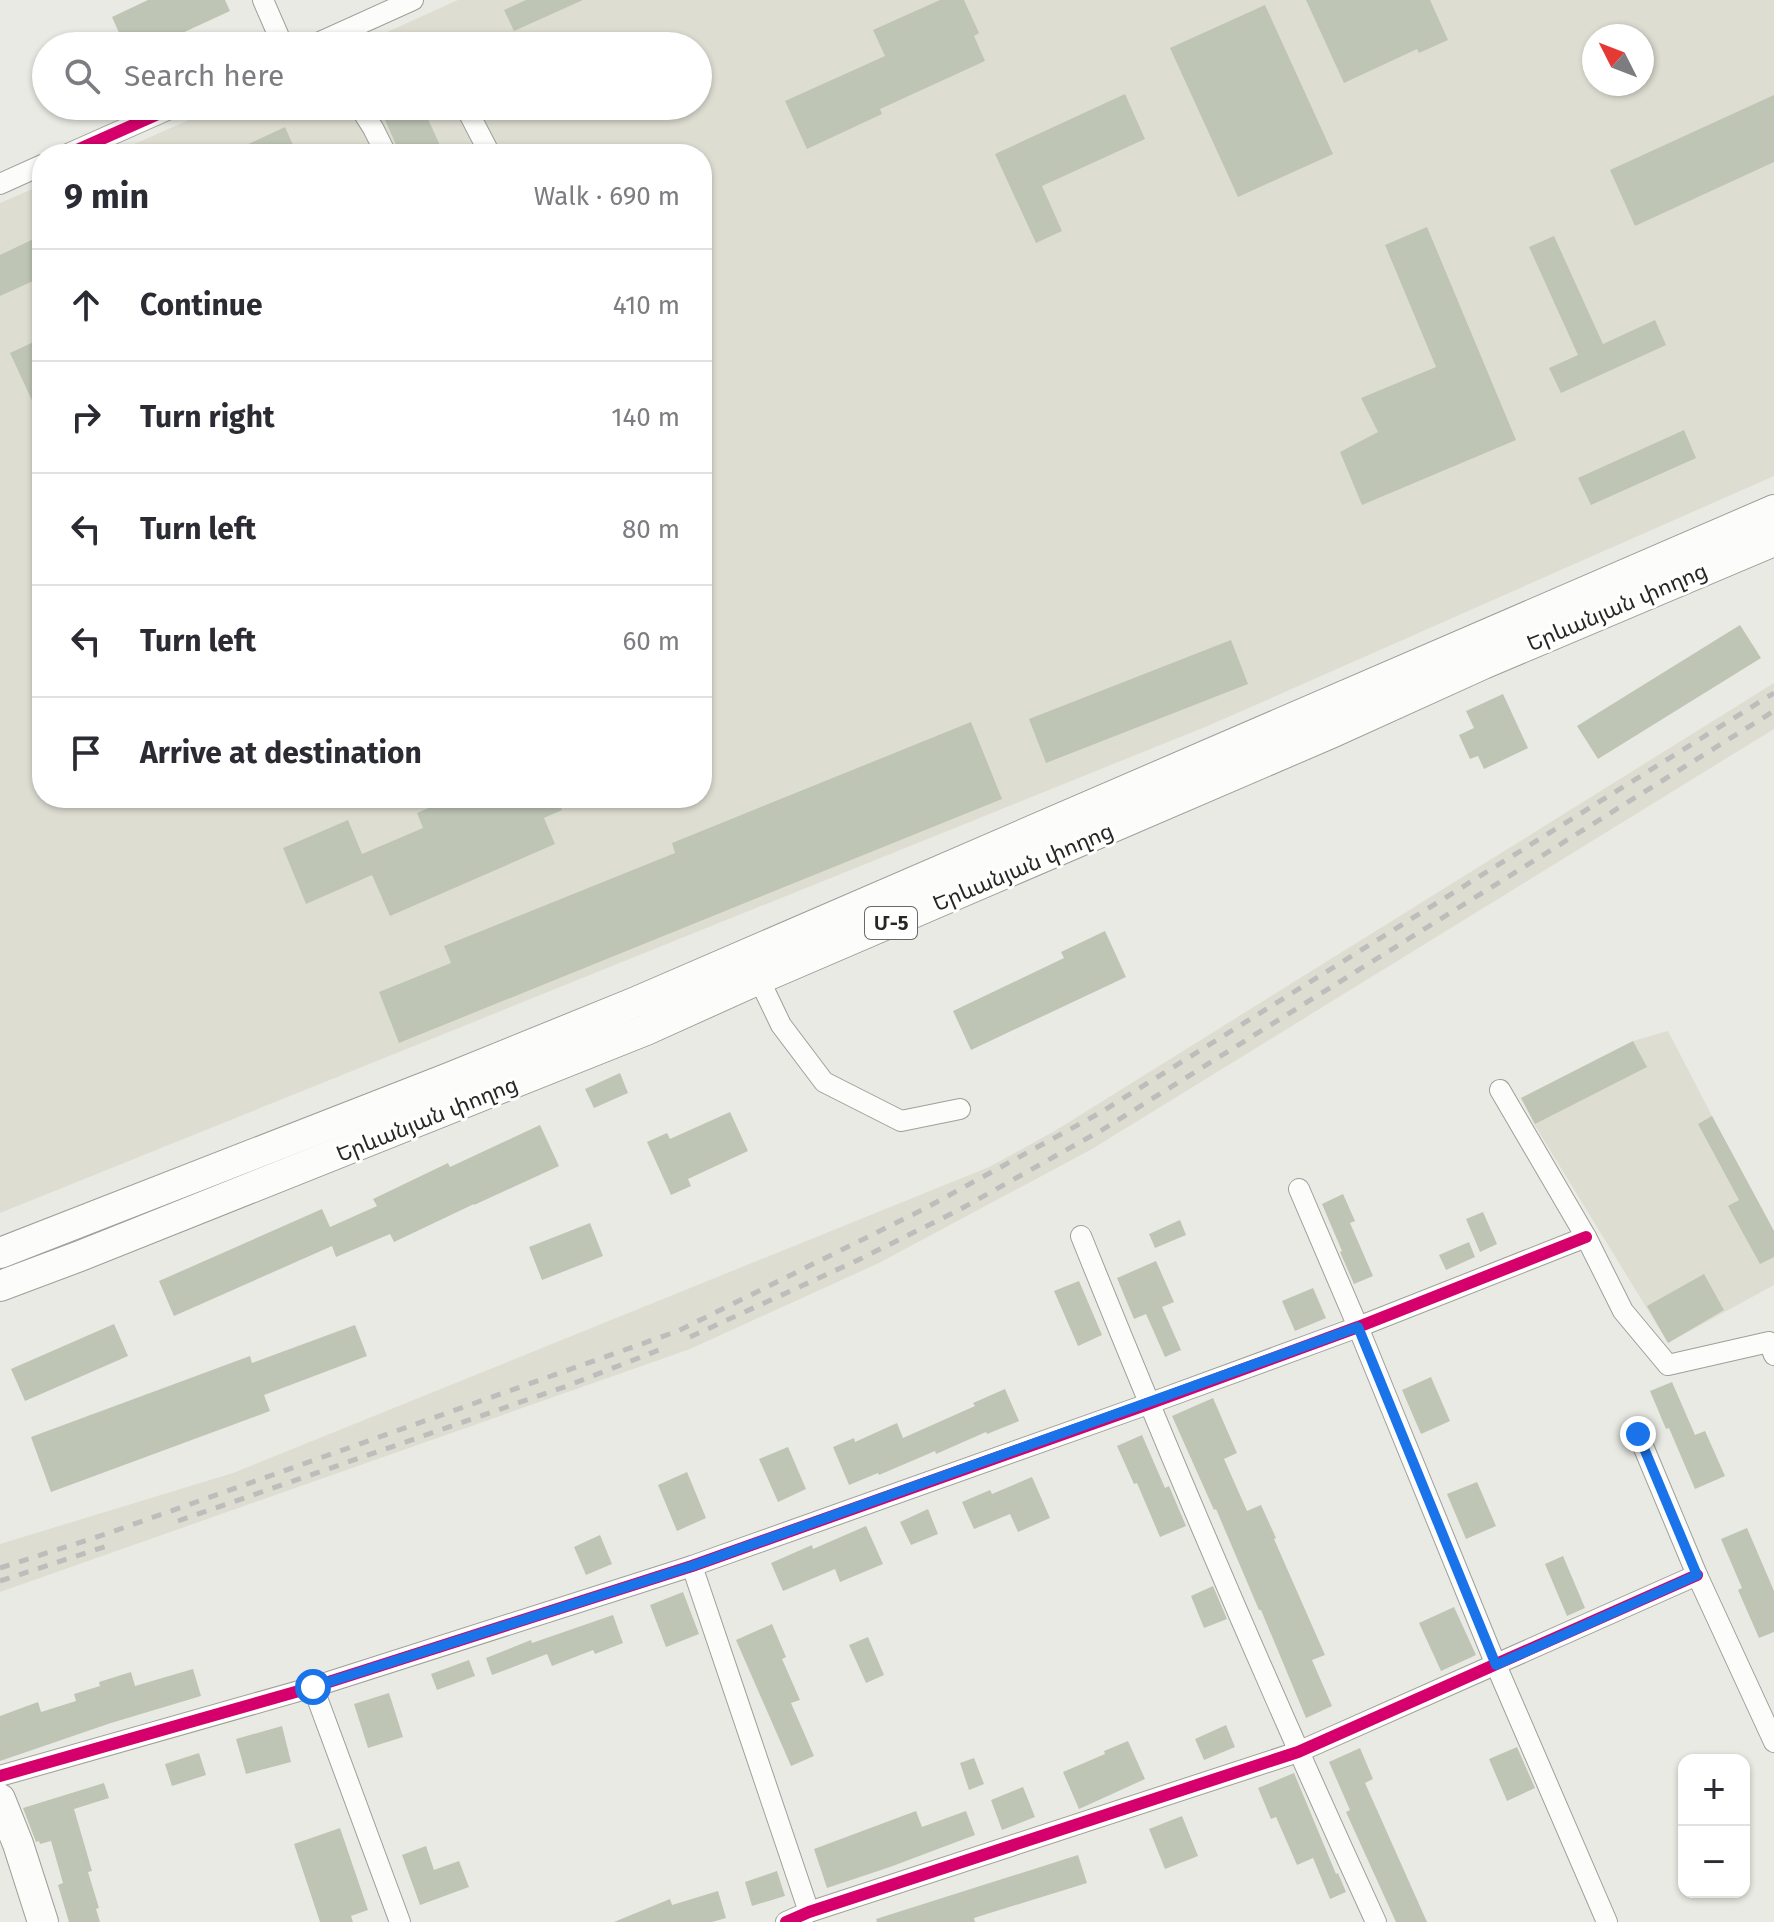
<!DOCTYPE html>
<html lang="en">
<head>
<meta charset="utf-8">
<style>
  :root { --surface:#fff; --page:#f2f2f3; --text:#2b2b33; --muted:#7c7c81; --line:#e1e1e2 }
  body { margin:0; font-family:"Fira Sans","Noto Sans Armenian",sans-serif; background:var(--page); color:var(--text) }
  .controls { position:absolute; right:24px; bottom:24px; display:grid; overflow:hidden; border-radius:16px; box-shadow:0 2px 6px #0004 }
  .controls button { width:72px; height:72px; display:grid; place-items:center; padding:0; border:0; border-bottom:2px solid var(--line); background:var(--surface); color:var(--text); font:40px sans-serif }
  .compass { position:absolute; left:1582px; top:24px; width:72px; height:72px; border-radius:50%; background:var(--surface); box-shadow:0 2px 6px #0004; rotate:312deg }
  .stop { position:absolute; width:24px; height:24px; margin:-18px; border:6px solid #1a73e8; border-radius:50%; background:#fff }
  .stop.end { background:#1a73e8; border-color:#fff; box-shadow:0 2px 8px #0008 }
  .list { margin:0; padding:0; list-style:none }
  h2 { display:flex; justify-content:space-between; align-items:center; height:104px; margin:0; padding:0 32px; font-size:34px }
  h2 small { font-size:26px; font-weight:400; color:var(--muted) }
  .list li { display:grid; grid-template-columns:52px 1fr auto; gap:24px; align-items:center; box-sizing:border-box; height:112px; padding:0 32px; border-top:2px solid var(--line) }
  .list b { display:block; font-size:30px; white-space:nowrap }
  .list em { font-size:26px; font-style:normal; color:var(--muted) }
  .icon { flex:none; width:44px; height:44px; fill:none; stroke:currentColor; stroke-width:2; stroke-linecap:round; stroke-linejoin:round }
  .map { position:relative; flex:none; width:1774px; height:1922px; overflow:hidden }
  .search { position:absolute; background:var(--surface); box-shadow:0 2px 6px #0004; left:32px; top:32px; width:680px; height:88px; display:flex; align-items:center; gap:20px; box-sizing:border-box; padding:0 28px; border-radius:44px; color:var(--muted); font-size:30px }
  .panel { position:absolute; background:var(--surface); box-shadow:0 2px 6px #0004; left:32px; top:144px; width:680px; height:664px; border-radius:32px }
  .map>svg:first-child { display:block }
  .built { fill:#deddd2; fill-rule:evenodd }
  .building { fill:#bec5b5 }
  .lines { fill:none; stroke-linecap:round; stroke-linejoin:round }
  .minor-casing { stroke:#9f9f9a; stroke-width:22 }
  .highway-casing { stroke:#9f9f9a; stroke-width:32 }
  .minor { stroke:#fcfcfb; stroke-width:20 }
  .highway { stroke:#fcfcfb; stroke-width:30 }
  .rail { stroke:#bdbdbc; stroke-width:5; stroke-dasharray:10 10; stroke-linecap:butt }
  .cycleway-casing { stroke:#fff; stroke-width:17 }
  .cycleway { stroke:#d6006c; stroke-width:12 }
  .route { stroke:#1a73e8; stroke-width:10 }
  .labels { text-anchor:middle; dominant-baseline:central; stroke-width:6; stroke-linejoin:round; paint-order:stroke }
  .shield { fill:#fff; stroke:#686865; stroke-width:2 }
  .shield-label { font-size:20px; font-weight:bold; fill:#272723 }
  .street-label { font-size:22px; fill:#272723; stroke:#fff }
</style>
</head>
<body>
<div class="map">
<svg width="1774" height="1922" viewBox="0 0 1774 1922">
  <rect width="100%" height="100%" fill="#eaeae4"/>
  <g class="built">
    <path d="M458 0H1774V476L1210 725 0 1213V203L42 185V798H702V154H112L220 106H698V46H356ZM1594 36H1642V84H1594Z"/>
    <polygon points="1774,683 1774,729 1092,1149 879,1263 690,1349 0,1592 0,1544 233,1473 989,1167 1053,1132"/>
    <polygon points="1668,1031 1712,1116 1774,1231 1774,1285 1668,1343 1534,1124 1521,1098 1633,1041"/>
  </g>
  <g class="building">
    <polygon points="148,0 225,0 230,11 154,46 125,46 112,17"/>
    <polygon points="526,0 583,0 514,31 504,10"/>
    <polygon points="940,0 964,0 979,33 974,36 985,61 880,109 882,114 807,149 785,101 885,56 873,30"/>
    <polygon points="1306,0 1430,0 1448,40 1419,53 1417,49 1344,83"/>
    <polygon points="1265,5 1333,154 1238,197 1170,48"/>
    <polygon points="1125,94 1145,139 1042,186 1062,231 1036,243 995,154"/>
    <polygon points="1774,95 1774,162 1635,226 1610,170"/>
    <polygon points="379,106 422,106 444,154 400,154"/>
    <polygon points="285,127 297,154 227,154"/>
    <polygon points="1427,227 1516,440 1362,505 1340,452 1378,432 1361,398 1436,367 1385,245"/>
    <polygon points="42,235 42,277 0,296 0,255"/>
    <polygon points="1554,236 1603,344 1655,320 1666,345 1561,393 1549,368 1578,355 1529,247"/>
    <polygon points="42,338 42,422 10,353"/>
    <polygon points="1684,430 1696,458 1591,505 1578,478"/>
    <polygon points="1740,625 1761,658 1598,759 1577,726"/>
    <polygon points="1231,640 1248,684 1046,763 1029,719"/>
    <polygon points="1503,694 1528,748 1484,769 1478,756 1470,759 1459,735 1474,728 1466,711"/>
    <polygon points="971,722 1002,799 399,1043 379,992 451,963 444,946 675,853 672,843"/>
    <polygon points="452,798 557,798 562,810 544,818 555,844 390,916 372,875 306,904 283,848 348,820 362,854 423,828 417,813"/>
    <polygon points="1105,931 1126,977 971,1050 953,1011 1064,958 1061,952"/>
    <polygon points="1633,1041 1647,1067 1535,1124 1521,1098"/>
    <polygon points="620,1073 628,1093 594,1108 585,1089"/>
    <polygon points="730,1112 748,1151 688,1179 691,1186 671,1195 647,1142 667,1133 670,1139"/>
    <polygon points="1712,1116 1774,1231 1774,1257 1760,1264 1728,1206 1739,1200 1698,1124"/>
    <polygon points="540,1125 559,1166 474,1205 474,1204 394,1242 390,1234 336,1257 332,1246 174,1316 159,1281 322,1209 330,1227 377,1206 373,1199 448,1163 450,1167"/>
    <polygon points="1343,1194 1355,1221 1350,1223 1373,1276 1354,1284 1340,1252 1342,1251 1322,1204"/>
    <polygon points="1483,1212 1497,1244 1480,1252 1466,1219"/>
    <polygon points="1180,1220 1186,1235 1155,1248 1149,1234"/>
    <polygon points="590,1223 603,1256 542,1280 529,1247"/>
    <polygon points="1469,1242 1475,1257 1446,1270 1439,1255"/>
    <polygon points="1156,1261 1174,1302 1162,1307 1181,1350 1165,1357 1146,1314 1134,1319 1117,1278"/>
    <polygon points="1704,1274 1724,1310 1668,1343 1647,1306"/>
    <polygon points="1079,1281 1102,1335 1078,1346 1054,1291"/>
    <polygon points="1313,1288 1326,1318 1295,1331 1282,1301"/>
    <polygon points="114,1324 128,1356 25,1401 11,1369"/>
    <polygon points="355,1325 367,1356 264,1395 270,1411 51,1492 31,1437 250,1356 252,1363"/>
    <polygon points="1431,1377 1450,1421 1421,1434 1402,1390"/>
    <polygon points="1672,1382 1695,1435 1705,1431 1725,1476 1695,1489 1669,1428 1666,1429 1650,1391"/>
    <polygon points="1005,1389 1019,1421 987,1434 986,1432 936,1454 935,1451 879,1475 878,1473 849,1485 833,1447 854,1438 855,1442 897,1423 903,1438 975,1406 973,1403"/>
    <polygon points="1213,1398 1237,1453 1224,1459 1247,1511 1261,1505 1276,1538 1274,1539 1325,1655 1312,1660 1332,1706 1306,1718 1261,1610 1259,1610 1216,1509 1214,1510 1172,1416"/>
    <polygon points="1142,1435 1165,1488 1169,1486 1186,1526 1160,1537 1137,1483 1134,1484 1117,1446"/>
    <polygon points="788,1447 806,1489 778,1502 759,1459"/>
    <polygon points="687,1472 706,1518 677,1531 658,1485"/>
    <polygon points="1032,1477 1050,1518 1018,1532 1010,1514 974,1529 962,1502 990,1490 992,1494"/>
    <polygon points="1477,1482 1496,1526 1466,1539 1447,1494"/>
    <polygon points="928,1509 938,1534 911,1545 900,1522"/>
    <polygon points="866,1526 883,1564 840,1582 835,1569 783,1591 771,1563 812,1545 813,1549"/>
    <polygon points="1747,1528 1774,1591 1774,1632 1759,1638 1738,1590 1742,1588 1721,1539"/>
    <polygon points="600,1535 612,1564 586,1575 574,1547"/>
    <polygon points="1563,1556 1585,1608 1567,1616 1545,1564"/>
    <polygon points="1213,1586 1227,1619 1204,1628 1191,1596"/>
    <polygon points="683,1592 699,1634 666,1647 650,1605"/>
    <polygon points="1454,1607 1476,1655 1441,1671 1419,1623"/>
    <polygon points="613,1615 623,1643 595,1654 593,1650 552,1666 547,1654 492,1675 486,1658 531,1640 532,1643"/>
    <polygon points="772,1624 786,1657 782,1659 800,1700 791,1703 814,1756 791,1766 736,1640"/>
    <polygon points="868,1637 884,1675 866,1683 849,1645"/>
    <polygon points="469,1660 475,1676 437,1690 431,1674"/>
    <polygon points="193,1669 201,1696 111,1723 0,1761 0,1716 38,1702 41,1712 76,1701 74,1694 100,1686 99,1682 131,1672 135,1686"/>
    <polygon points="389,1693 403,1737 368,1748 354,1704"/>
    <polygon points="1226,1725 1235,1747 1204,1760 1195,1739"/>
    <polygon points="282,1726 291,1762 246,1774 236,1739"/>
    <polygon points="1128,1741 1145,1779 1079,1809 1063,1772 1105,1754 1104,1751"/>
    <polygon points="1517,1747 1535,1788 1507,1801 1489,1759"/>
    <polygon points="1360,1748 1373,1779 1365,1783 1427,1922 1396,1922 1346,1812 1350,1810 1329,1762"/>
    <polygon points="199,1753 206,1775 172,1786 165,1764"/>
    <polygon points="974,1758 984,1784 969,1790 960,1763"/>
    <polygon points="1294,1773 1336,1874 1338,1873 1346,1892 1330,1899 1313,1858 1297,1865 1276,1817 1271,1819 1258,1788"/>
    <polygon points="104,1783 109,1798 74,1809 92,1871 88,1872 99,1908 96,1909 100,1922 69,1922 58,1885 63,1883 51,1841 40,1844 39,1841 36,1842 23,1808"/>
    <polygon points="1023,1787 1035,1817 1002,1830 991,1800"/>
    <polygon points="916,1811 922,1827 966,1811 975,1835 890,1867 827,1888 814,1849"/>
    <polygon points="1182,1816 1198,1856 1165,1869 1149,1829"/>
    <polygon points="340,1828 368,1910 351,1916 353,1922 320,1922 294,1844"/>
    <polygon points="426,1846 434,1870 459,1861 469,1887 420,1905 402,1855"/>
    <polygon points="1078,1855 1087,1883 974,1918 975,1922 877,1922 876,1919"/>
    <polygon points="777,1871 785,1896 752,1906 745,1882"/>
    <polygon points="718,1891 726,1918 712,1922 614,1922 670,1899 672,1905"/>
  </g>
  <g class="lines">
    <g class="minor-casing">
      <g id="minor">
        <polyline points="263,0 283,46"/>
        <polyline points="311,46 413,0"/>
        <polyline points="359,106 373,128 386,154"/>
        <polyline points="465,106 490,154"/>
        <polyline points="68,154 176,106"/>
        <polyline points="0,184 42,165"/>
        <polyline points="759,979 781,1025 824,1082 901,1121 960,1109"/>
        <polyline points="1500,1090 1586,1237 1623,1311 1668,1365 1769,1342 1774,1355"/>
        <polyline points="1299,1189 1358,1327 1496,1665 1607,1922"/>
        <path d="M1081 1236C1174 1467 1272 1696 1376 1922"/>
        <polyline points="1638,1434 1697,1575 1774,1742"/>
        <polyline points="692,1566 809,1912"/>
        <polyline points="313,1687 400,1922"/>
        <polyline points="0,1776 313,1687 692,1566 1148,1404 1358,1327 1586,1237"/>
        <polyline points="786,1922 809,1912 1298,1752 1697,1575"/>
      </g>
    </g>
    <g class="highway-casing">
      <g id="highway">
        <polyline points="0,1253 449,1078 636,1002 1774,510"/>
        <polyline points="0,1286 80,1256 646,1030 759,979 1331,733 1483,664 1774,541"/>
        <polyline points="0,1799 18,1844 43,1922"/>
      </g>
    </g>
    <use href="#minor" class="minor"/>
    <use href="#highway" class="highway"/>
    <g class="rail">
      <polyline points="690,1337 856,1261 957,1211 1102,1130 1774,711"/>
      <polyline points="178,1521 567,1386 664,1348"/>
      <polyline points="0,1568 106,1534 678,1331 922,1210 1098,1114 1774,693"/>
      <polyline points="0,1581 110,1545"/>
    </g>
    <g class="cycleway-casing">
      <g id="cycleway">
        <polyline points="68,154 176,106"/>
        <polyline points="0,1776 313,1687 692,1566 1148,1404 1358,1327 1586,1237"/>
        <polyline points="786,1922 809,1912 1298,1752 1697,1575"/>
      </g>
    </g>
    <use href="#cycleway" class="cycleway"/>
  </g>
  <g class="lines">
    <polyline class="route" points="313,1687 692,1566 1358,1327 1496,1665 1697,1575 1638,1434"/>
  </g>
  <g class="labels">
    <rect class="shield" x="865" y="907" width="52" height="32" rx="6"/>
    <g class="shield-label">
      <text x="891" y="923">Մ-5</text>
    </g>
    <g class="street-label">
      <text transform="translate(1617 607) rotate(-23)">Երևանյան փողոց</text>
      <text transform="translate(1023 867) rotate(-23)">Երևանյան փողոց</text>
      <text transform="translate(427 1119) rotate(-22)">Երևանյան փողոց</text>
    </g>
  </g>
</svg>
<div class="controls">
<button>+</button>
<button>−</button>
</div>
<svg class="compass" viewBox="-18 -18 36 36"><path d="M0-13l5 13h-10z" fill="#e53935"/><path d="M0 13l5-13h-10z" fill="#7c7c81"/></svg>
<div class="stop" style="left:313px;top:1687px"></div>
<div class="stop end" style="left:1638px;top:1434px"></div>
<div class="search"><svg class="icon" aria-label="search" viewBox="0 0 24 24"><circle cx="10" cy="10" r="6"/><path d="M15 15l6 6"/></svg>Search here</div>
<section class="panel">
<h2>9 min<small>Walk · 690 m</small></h2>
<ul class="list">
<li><svg class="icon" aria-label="ahead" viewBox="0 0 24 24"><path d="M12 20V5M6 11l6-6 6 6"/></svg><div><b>Continue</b></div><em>410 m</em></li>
<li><svg class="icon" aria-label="right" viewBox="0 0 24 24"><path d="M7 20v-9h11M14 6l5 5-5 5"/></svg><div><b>Turn right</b></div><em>140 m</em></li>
<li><svg class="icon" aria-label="left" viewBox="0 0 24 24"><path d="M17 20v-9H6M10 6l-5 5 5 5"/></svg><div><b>Turn left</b></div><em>80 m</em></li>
<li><svg class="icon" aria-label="left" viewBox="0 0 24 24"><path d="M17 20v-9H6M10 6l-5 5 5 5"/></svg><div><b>Turn left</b></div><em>60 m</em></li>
<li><svg class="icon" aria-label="arrive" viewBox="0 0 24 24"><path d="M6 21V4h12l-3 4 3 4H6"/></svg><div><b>Arrive at destination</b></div></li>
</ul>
</section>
</div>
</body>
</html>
